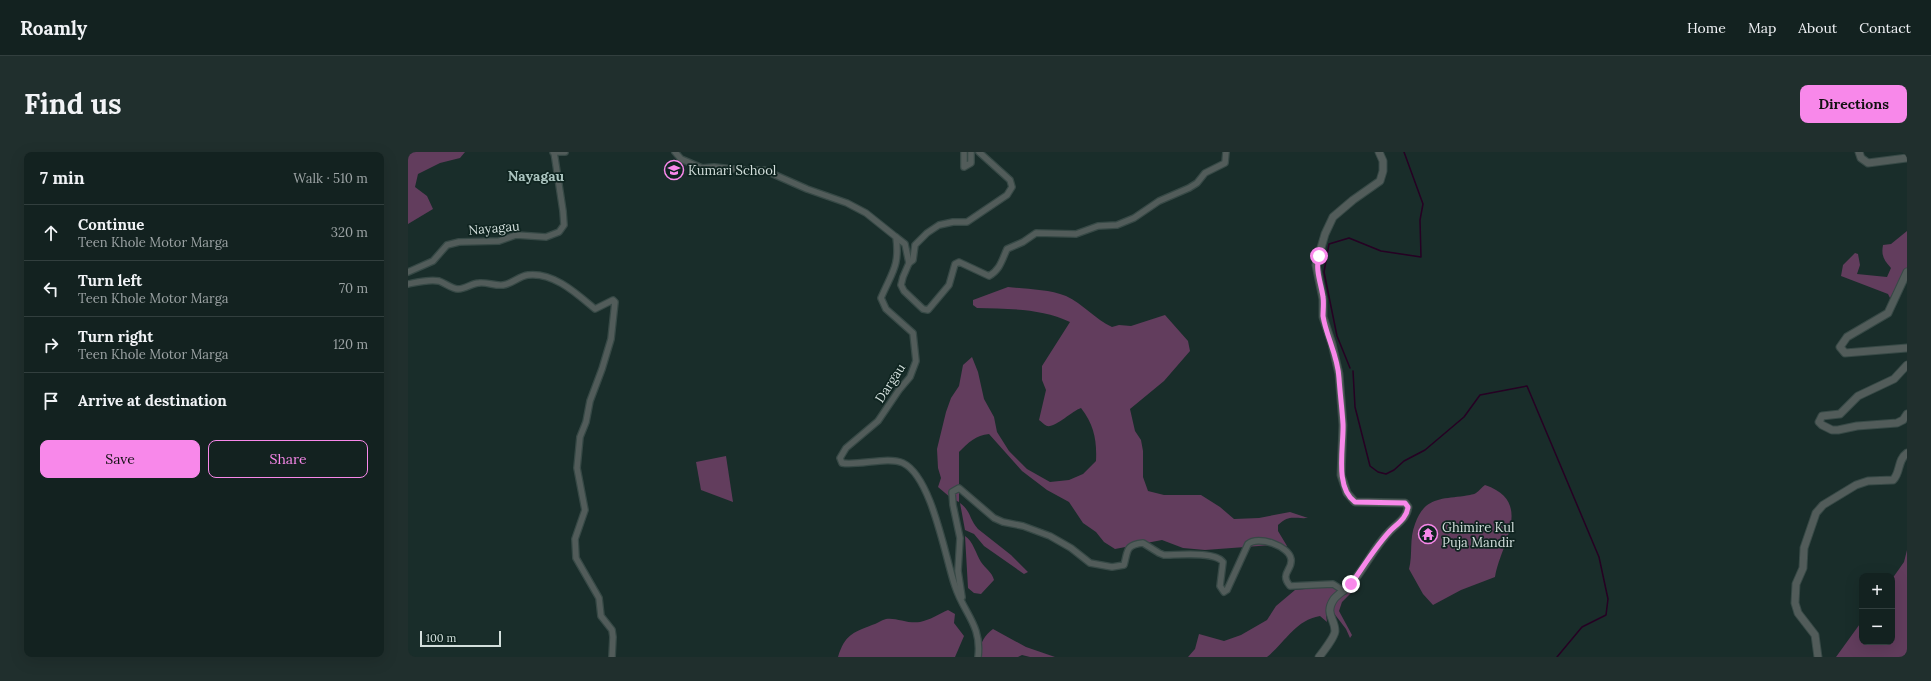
<!DOCTYPE html>
<html lang="en">
<head>
<meta charset="utf-8">
<style>
  :root { --surface:#132220; --page:#202f2d; --text:#f1f3f6; --muted:#9da4a5; --line:#323f3e; --accent:#f888ea }
  body { margin:0; font-family:Lora,serif; background:var(--page); color:var(--text) }
  .controls { position:absolute; right:12px; bottom:12px; display:grid; overflow:hidden; border-radius:8px; box-shadow:0 4px 16px #0002 }
  .controls button { width:36px; height:36px; display:grid; place-items:center; padding:0; border:0; border-bottom:1px solid var(--line); background:var(--surface); color:var(--text); font:20px sans-serif }
  .scale { position:absolute; left:12px; bottom:10px; width:81px; box-sizing:border-box; padding-left:4px; border:2px solid #d3dfdc; border-top:0; font-size:11px; line-height:14px; white-space:nowrap; color:#d3dfdc; -webkit-text-stroke:3px #0f2420; paint-order:stroke }
  .stop { position:absolute; width:12px; height:12px; margin:-9px; border:3px solid #f888ea; border-radius:50%; background:#fff }
  .stop.end { background:#f888ea; border-color:#fff; box-shadow:0 1px 4px #0008 }
  .list { margin:0; padding:0; list-style:none }
  h2 { display:flex; justify-content:space-between; align-items:center; height:52px; margin:0; padding:0 16px; font-size:17px }
  h2 small { font-size:13px; font-weight:400; color:var(--muted) }
  .list li { display:grid; grid-template-columns:26px 1fr auto; gap:12px; align-items:center; box-sizing:border-box; height:56px; padding:0 16px; border-top:1px solid var(--line) }
  .list b { display:block; font-size:15px; white-space:nowrap }
  .list p { margin:0; font-size:13px; white-space:nowrap; color:var(--muted) }
  .list em { font-size:13px; font-style:normal; color:var(--muted) }
  .actions { display:flex; gap:8px; padding:12px 16px }
  .actions a { flex:1; padding:9px 0; border:1px solid var(--accent); border-radius:8px; text-align:center; font-size:14px; color:var(--accent) }
  .actions .main { background:var(--accent); color:#111 }
  .icon { flex:none; width:22px; height:22px; fill:none; stroke:currentColor; stroke-width:2; stroke-linecap:round; stroke-linejoin:round }
  .map { position:relative; flex:none; width:1499px; height:505px; overflow:hidden; border-radius:8px }
  header { display:flex; align-items:center; gap:24px; box-sizing:border-box; height:56px; padding:0 20px; background:var(--surface); border-bottom:1px solid var(--line) }
  header strong { font-size:19px }
  nav { display:flex; gap:22px; margin-inline-start:auto; font-size:14px }
  .intro { display:flex; align-items:center; justify-content:space-between; box-sizing:border-box; height:96px; padding:0 24px }
  h1 { margin:0; font-size:28px }
  .button { padding:10px 18px; border-radius:8px; background:var(--accent); color:#111; font-size:14px; font-weight:700 }
  main { display:flex; gap:24px; padding:0 24px }
  aside { flex:1; background:var(--surface); border-radius:8px; box-shadow:0 4px 16px #0002 }
  .map>svg:first-child { display:block }
  .green { fill:#623d5d }
  .lines { fill:none; stroke-linecap:round; stroke-linejoin:round }
  .stream { stroke:#260123; stroke-width:1.5 }
  .minor-casing { stroke:#374946; stroke-width:8 }
  .tertiary-casing { stroke:#374946; stroke-width:9 }
  .minor { stroke:#525c5a; stroke-width:5.5 }
  .tertiary { stroke:#525c5a; stroke-width:7 }
  .route { stroke:#f888ea; stroke-width:5 }
  .labels { text-anchor:middle; dominant-baseline:central; stroke-width:3.5; stroke-linejoin:round; paint-order:stroke }
  .poi-label { font-size:13px; fill:#d3dfdc; stroke:#0f2420; text-anchor:start }
  .street-label { font-size:13px; fill:#d3dfdc; stroke:#0f2420 }
  .neighbourhood-label { font-size:14px; font-weight:bold; fill:#acc5c0; stroke:#0f2420 }
</style>
</head>
<body>
<header>
<strong>Roamly</strong>
<nav><a>Home</a><a>Map</a><a>About</a><a>Contact</a></nav>
</header>
<div class="intro"><h1>Find us</h1><a class="button">Directions</a></div>
<main>
<aside>
<h2>7 min<small>Walk · 510 m</small></h2>
<ul class="list">
<li><svg class="icon" aria-label="ahead" viewBox="0 0 24 24"><path d="M12 20V5M6 11l6-6 6 6"/></svg><div><b>Continue</b><p>Teen Khole Motor Marga</p></div><em>320 m</em></li>
<li><svg class="icon" aria-label="left" viewBox="0 0 24 24"><path d="M17 20v-9H6M10 6l-5 5 5 5"/></svg><div><b>Turn left</b><p>Teen Khole Motor Marga</p></div><em>70 m</em></li>
<li><svg class="icon" aria-label="right" viewBox="0 0 24 24"><path d="M7 20v-9h11M14 6l5 5-5 5"/></svg><div><b>Turn right</b><p>Teen Khole Motor Marga</p></div><em>120 m</em></li>
<li><svg class="icon" aria-label="arrive" viewBox="0 0 24 24"><path d="M6 21V4h12l-3 4 3 4H6"/></svg><div><b>Arrive at destination</b></div></li>
</ul>
<div class="actions"><a class="main">Save</a><a>Share</a></div>
</aside>
<div class="map">
<svg width="1499" height="505" viewBox="0 0 1499 505">
  <rect width="100%" height="100%" fill="#192d2a"/>
  <g class="green">
    <polygon points="0,0 57,0 52,6 32,11 10,22 7,35 19,44 25,57 0,72"/>
    <path d="M1499 79V127H1493L1482 146 1480 142 1433 124 1435 113 1447 101 1450 102 1452 113 1449 122 1479 125 1483 116C1476 108 1473 104 1475 93L1483 92Z"/>
    <path d="M600 135C618 137 640 137 658 144 675 152 687 167 704 175L711 173 723 174 757 163 780 189 782 199 756 229 722 257 727 279 733 288 735 299V325L740 339 756 343H793L812 355 826 367 851 366 882 360 900 366C885 367 882 362 870 373V379L879 394 875 397 865 393 797 398 775 396 754 388 707 397 696 390 688 380 675 371 661 350 639 338 614 319 581 282C568 283 560 291 551 300V350L543 346 530 335 533 326 530 316 529 297 538 260 543 246 551 234 555 213 564 205 570 220 576 247 586 265 589 280 601 299 619 317 642 330 661 328 675 322 688 309C689 288 686 273 673 256 664 259 647 276 639 274 636 273 633 269 631 268L638 238 634 228V214L662 170C633 156 600 157 569 156L565 153V148Z"/>
    <polygon points="318,304 325,350 293,338 288,310"/>
    <path d="M1077 333C1127 350 1092 393 1087 425L1053 438 1025 453 1015 442 1001 417C1005 402 1001 387 1007 372 1016 346 1032 347 1056 344 1059 343 1065 343 1068 341 1071 339 1074 335 1077 333Z"/>
    <path d="M552 351C563 359 561 367 570 377L603 403 620 420 616 422 576 394 566 382 557 378Z"/>
    <path d="M557 384C565 389 568 402 573 410 578 417 584 420 586 428L573 442 566 441 560 436Z"/>
    <polygon points="1499,398 1499,505 1428,505 1454,469 1454,490 1484,490 1484,427 1496,410"/>
    <path d="M926 434 948 436 934 450 931 459 944 483 942 486 938 477 925 460 918 463 919 470 912 464C887 468 877 491 859 505H780L787 497 791 482 816 489 833 483 859 468 868 454 887 438Z"/>
    <path d="M540 458 547 462 546 471 556 484 547 505H430C437 483 444 481 464 473 469 472 473 468 478 467 487 465 500 472 512 470 522 468 531 462 540 458Z"/>
    <path d="M585 477 618 495 647 505H622L614 503 610 505H572C570 495 576 483 585 477Z"/>
  </g>
  <g class="lines">
    <g class="stream">
      <polyline points="942,216 929,184 916,120 921,92 941,86 973,99 1013,105 1012,68 1015,52 996,0"/>
      <polyline points="945,219 947,255 962,314 970,320 978,322 986,318 996,309 1017,298 1056,265 1072,243 1119,234 1191,405 1200,447 1198,463 1174,475 1149,505"/>
    </g>
    <g class="minor-casing">
      <g id="minor">
        <polyline points="145,0 157,0"/>
        <path d="M267 0 273 7 294 16 306 15 335 18H356L399 37 439 51 458 61 488 85C492 114 484 120 473 146L478 157 505 181 508 209 502 225 491 238 470 269 438 296 432 306 434 311C451 314 480 304 495 311 524 325 537 405 547 434 556 462 574 473 570 505"/>
        <polyline points="556,0 556,15 563,11 563,0"/>
        <path d="M488 85 497 92 501 111 495 125 493 133 496 139 515 157 520 158 541 133 547 112 551 110 581 124C592 118 594 108 599 97L615 90 628 81 668 82 690 74 709 73 726 66 751 49 781 36 789 31 797 21 817 11 818 0"/>
        <polyline points="501,111 505,108 507,93 519,81 531,73 545,70 559,70 599,43 604,35 602,28 571,0"/>
        <polyline points="0,120 25,109 39,93 51,90 91,89 108,83 138,85 151,80 156,73 155,59 146,0"/>
        <path d="M0 132C10 130 21 127 31 129 37 131 44 137 50 137 58 137 64 131 71 131 79 130 87 134 95 133 104 132 111 124 120 123 146 120 169 142 187 157L205 148 207 150 203 187 194 217 182 249 178 270 172 285 169 316 177 358 167 387 168 406 191 446 193 464 204 478 205 485 204 505"/>
        <path d="M554 445 550 419 552 386 545 353 544 340 551 336 586 366 595 370 615 374 642 384 663 396 682 411 704 415 716 413C720 399 717 393 735 391L751 401 756 403C770 403 807 399 815 410L812 434 816 440 819 438 840 392C850 383 881 394 883 407 885 418 871 421 882 434L925 432 936 439"/>
      </g>
    </g>
    <g class="tertiary-casing">
      <g id="tertiary">
        <polyline points="1451,0 1453,6 1460,11 1499,6"/>
        <polyline points="1499,120 1480,161 1439,185 1432,195 1437,201 1499,196"/>
        <polyline points="1499,213 1486,227 1450,244 1432,262 1414,264 1411,270 1414,273 1424,278 1430,278 1449,274 1489,271 1495,268 1499,262"/>
        <path d="M911 505C915 500 927 484 927 479 927 466 916 462 926 447 931 441 939 437 944 431 958 414 967 394 982 379 990 371 999 366 1000 355L997 351 947 350 939 341 933 323 935 273 931 222 924 192 915 165V147L908 113 917 82 925 65 945 48 972 29 975 19V9L971 0"/>
        <path d="M1410 505 1407 483 1390 461 1387 451 1388 432 1395 416 1396 396 1408 361 1415 353 1448 333 1460 329 1485 328C1493 320 1489 308 1499 301"/>
      </g>
    </g>
    <use href="#minor" class="minor"/>
    <use href="#tertiary" class="tertiary"/>
  </g>
  <g class="lines">
    <path class="route" d="M911 104C907 118 913 131 915 145 916 151 915 158 915 164 918 184 930 204 931 226 932 241 934 256 935 272 936 294 926 335 947 350L997 351 1000 355C999 366 989 372 982 379 967 395 956 414 943 432"/>
  </g>
  <defs>
    <g id="school-ring" transform="scale(1)"><circle r="9.5" fill="#0f2420" stroke="#f888ea" stroke-width="1.5"/><path d="M0-5L7-2L0 1L-7-2ZM-4 1L0 2.5L4 1V4Q0 6-4 4Z" fill="#f888ea"/></g>
    <g id="temple-ring" transform="scale(1)"><circle r="9.5" fill="#0f2420" stroke="#f888ea" stroke-width="1.5"/><path d="M0-6L5-2H3V0L6.5 2.5H4V6H1.5V3h-3V6H-4V2.5H-6.5L-3 0V-2H-5Z" fill="#f888ea"/></g>
  </defs>
  <g fill-rule="evenodd">
    <use href="#school-ring" x="266" y="18"/>
    <use href="#temple-ring" x="1020" y="382"/>
  </g>
  <g class="labels">
    <g class="poi-label">
      <text x="280" y="18">Kumari School</text>
      <text x="1034" y="375">Ghimire Kul<tspan x="1034" dy="15">Puja Mandir</tspan></text>
    </g>
    <g class="street-label">
      <text transform="translate(86 76) rotate(-5)">Nayagau</text>
      <text transform="translate(482 231) rotate(-57)">Dargau</text>
    </g>
    <g class="neighbourhood-label">
      <text x="128" y="24">Nayagau</text>
    </g>
  </g>
</svg>
<div class="controls">
<button>+</button>
<button>−</button>
</div>
<div class="scale">100 m</div>
<div class="stop" style="left:911px;top:104px"></div>
<div class="stop end" style="left:943px;top:432px"></div>
</div>
</main>
</body>
</html>
